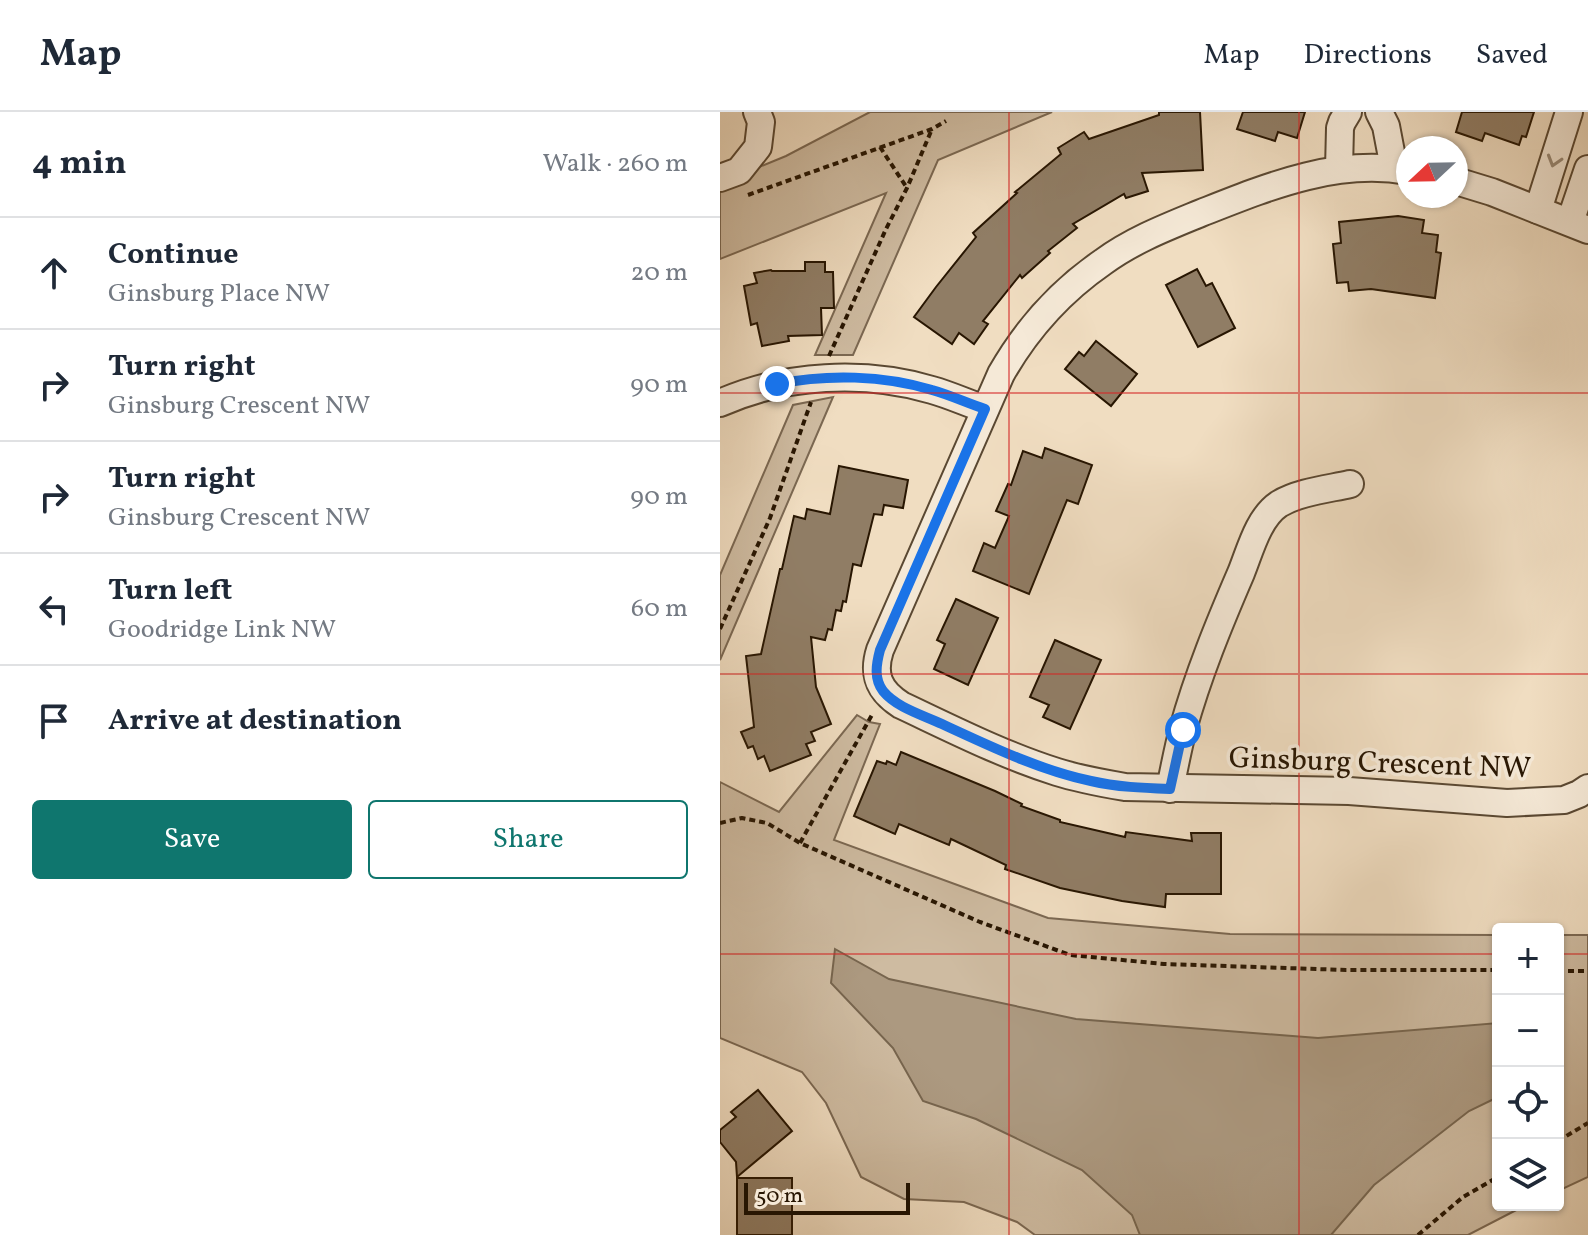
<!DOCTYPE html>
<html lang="en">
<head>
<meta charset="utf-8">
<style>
  :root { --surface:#fff; --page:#f2f2f3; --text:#1f2937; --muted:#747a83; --line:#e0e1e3; --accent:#0f766e }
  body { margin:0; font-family:Vollkorn,serif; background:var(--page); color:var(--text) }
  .controls { position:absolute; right:24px; bottom:24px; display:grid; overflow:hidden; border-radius:8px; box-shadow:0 2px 6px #0004 }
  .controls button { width:72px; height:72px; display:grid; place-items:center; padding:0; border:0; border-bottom:2px solid var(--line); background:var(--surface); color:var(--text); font:40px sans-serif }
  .compass { position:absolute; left:676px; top:24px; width:72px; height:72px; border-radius:50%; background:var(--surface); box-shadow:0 2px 6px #0004; rotate:248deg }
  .scale { position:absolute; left:24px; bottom:20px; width:166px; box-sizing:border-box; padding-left:8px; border:4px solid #281602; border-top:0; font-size:22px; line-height:28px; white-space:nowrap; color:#281602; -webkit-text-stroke:6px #f5e9d7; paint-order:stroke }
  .stop { position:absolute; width:24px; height:24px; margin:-18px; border:6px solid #1a73e8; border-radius:50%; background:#fff }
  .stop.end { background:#1a73e8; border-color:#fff; box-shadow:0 2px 8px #0008 }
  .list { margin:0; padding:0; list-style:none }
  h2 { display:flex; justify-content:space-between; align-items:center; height:104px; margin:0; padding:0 32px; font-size:34px }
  h2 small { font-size:26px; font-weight:400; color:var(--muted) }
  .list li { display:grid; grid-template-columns:52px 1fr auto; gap:24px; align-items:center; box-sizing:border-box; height:112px; padding:0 32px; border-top:2px solid var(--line) }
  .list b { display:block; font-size:30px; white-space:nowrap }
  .list p { margin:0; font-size:26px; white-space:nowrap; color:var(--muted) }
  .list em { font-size:26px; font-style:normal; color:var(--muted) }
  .actions { display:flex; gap:16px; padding:24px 32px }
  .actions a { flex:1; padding:18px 0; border:2px solid var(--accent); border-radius:8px; text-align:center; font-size:28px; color:var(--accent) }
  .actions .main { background:var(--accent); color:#fff }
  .icon { flex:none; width:44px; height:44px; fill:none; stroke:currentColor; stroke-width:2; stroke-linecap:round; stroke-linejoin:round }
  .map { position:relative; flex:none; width:868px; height:1123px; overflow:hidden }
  header { display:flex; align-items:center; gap:48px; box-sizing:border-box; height:112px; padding:0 40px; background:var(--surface); border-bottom:2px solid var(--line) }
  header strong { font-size:38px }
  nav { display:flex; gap:44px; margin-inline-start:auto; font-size:28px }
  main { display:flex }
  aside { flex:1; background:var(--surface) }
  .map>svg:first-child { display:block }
  .green { fill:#cebba1; stroke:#7b6852; stroke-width:2 }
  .water { fill:#ac9980; stroke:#77654e; stroke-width:2 }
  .building { fill:#907d65; stroke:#281602; stroke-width:2 }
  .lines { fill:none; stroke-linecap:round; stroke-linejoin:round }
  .minor-casing { stroke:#5a4832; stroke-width:30 }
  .path { stroke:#281602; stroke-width:4; stroke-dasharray:6 4; stroke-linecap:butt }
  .minor { stroke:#f5e9d7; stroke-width:26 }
  .oneway { stroke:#998a77 }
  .route { stroke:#1a73e8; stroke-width:10 }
  .grid { fill:none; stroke:#d62828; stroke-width:2; stroke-opacity:0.55 }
  .labels { text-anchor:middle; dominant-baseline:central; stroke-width:7; stroke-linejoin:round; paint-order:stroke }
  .street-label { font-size:30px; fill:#281602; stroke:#f5e9d7 }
</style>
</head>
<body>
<header>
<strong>Map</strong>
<nav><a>Map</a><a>Directions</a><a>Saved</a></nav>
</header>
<main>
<aside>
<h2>4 min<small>Walk · 260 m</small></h2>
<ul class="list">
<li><svg class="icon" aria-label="ahead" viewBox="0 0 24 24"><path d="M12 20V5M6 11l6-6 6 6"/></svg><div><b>Continue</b><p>Ginsburg Place NW</p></div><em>20 m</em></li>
<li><svg class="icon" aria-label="right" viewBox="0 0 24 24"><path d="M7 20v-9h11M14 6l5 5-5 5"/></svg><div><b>Turn right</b><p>Ginsburg Crescent NW</p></div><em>90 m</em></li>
<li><svg class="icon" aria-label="right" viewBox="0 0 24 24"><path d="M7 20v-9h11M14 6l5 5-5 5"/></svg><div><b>Turn right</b><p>Ginsburg Crescent NW</p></div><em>90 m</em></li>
<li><svg class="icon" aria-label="left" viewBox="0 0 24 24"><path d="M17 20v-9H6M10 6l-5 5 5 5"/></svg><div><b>Turn left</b><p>Goodridge Link NW</p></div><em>60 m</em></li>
<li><svg class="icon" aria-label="arrive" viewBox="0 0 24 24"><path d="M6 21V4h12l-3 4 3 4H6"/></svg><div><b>Arrive at destination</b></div></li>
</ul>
<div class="actions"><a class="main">Save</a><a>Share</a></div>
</aside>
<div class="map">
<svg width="868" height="1123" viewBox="0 0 868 1123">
  <rect width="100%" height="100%" fill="#f0ddc1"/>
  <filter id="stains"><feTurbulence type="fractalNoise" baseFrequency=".0025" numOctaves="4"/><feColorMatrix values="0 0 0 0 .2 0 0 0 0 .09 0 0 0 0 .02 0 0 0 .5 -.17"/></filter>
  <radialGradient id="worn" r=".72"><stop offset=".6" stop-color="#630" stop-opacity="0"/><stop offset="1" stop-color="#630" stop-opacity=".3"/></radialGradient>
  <g class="green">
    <polygon points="150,0 332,0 218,48 133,243 95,243 166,81 0,147 0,71 66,44"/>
    <polygon points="113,285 0,548 0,463 73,293"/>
    <polygon points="137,603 149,610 160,612 114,728 328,806 510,822 778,823 778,1093 806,1093 748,1123 315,1123 297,1110 244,1090 184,1087 141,1065 106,991 82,960 0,926 0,670 59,700"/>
    <polygon points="838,823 868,823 868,1065 838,1079"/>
  </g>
  <polygon class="water" points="115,837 169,867 356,907 598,926 778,911 778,985 749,999 654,1073 611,1123 420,1123 412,1103 362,1058 256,1007 203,989 173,936 111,871"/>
  <g class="building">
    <polygon points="439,0 480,0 483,58 422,61 428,79 406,86 404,82 353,112 357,116 328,139 330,141 302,166 300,163 263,209 268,212 254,232 239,221 232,232 194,205 216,175 256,125 253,121 297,81 295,80 341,42 338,36 364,20 369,27 439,3"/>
    <polygon points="523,0 585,0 577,26 558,20 555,29 517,17"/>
    <polygon points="742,0 814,0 806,25 802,24 799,33 765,21 762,29 736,20"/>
    <polygon points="678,104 704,108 702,121 718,123 716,140 721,141 715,186 651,177 629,179 628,170 617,171 613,132 621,131 619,110"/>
    <polygon points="85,150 105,150 105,160 113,160 114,196 101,196 102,223 68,224 69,229 42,234 37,211 31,213 24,174 37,171 34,161 51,158 52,159 85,159"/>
    <polygon points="477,157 486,174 492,171 515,216 478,235 446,173"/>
    <polygon points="376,229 417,262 391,294 345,257 359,240 364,244"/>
    <polygon points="325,336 372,353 358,392 347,388 309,482 253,459 264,431 275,436 289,404 276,399 288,372 291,373 303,339 322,346"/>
    <polygon points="119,354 188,368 183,396 164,393 162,403 154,402 141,454 133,452 126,490 123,489 121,499 116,498 112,518 108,517 105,528 91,525 96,575 111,612 91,620 95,629 86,632 91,643 50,659 44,644 38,647 33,634 28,636 21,620 34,615 26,544 41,542 60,457 62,457 74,404 85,407 87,397 110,402"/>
    <polygon points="236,487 278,506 248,573 214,557 225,532 217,528"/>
    <polygon points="335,528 381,548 350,617 323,605 329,593 310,585"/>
    <polygon points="181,640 275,679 302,692 301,694 340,708 340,710 405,725 406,720 472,729 471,721 501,721 501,782 446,782 445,795 402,789 340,776 285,757 286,753 231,727 229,733 179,712 175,722 134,704 157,649 166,652 167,649 176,653"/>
    <polygon points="38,978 72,1019 17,1065 16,1050 0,1030 0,1018 16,1005 11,1000"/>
    <rect x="17" y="1066" width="55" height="57"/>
  </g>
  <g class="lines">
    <g class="minor-casing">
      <g id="minor">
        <polyline points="659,0 666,14 674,56"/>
        <polyline points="619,57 620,16 622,10 628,0"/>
        <path d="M688 59C616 46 547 75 481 101 447 115 413 128 383 150 341 179 306 218 281 262L160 538C152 563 159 579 181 593 232 617 283 643 337 660 359 667 382 671 405 675L629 679 787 691 844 688 859 682 868 676"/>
        <polyline points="0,66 19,59 38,35 41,10 37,0"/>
        <polyline points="736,69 772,80 868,118"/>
        <polyline points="818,98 849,0"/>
        <polyline points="850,110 868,57"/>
        <path d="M0 291C65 262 145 258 212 278 230 283 247 291 265 297"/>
        <path d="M450 677C454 657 458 636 463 617 478 563 499 512 521 461 530 439 538 406 559 392 579 380 608 377 630 372"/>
      </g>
    </g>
    <g class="path">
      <polyline points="160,35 187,76"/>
      <polyline points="28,83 212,17 226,9"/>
      <polyline points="109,244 166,117 187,76 212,17"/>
      <polyline points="0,517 50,406 91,290"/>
      <polyline points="0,711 22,706 47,711 80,731 260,810 350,843 444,852 626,858 778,858"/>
      <polyline points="80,731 153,601"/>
      <polyline points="838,859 868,859"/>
      <polyline points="838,1029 868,1011"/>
      <polyline points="698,1123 743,1085 778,1065"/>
    </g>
    <use href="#minor" class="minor"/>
  </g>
  <defs><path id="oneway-chevron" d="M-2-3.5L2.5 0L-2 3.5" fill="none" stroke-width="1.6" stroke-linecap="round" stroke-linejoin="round" transform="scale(2)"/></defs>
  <use class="oneway" href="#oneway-chevron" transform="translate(834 49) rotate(107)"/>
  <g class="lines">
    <path class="route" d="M57 272C107 262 163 263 212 278 230 283 247 291 265 297L160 538C156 553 154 567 163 579 177 596 203 603 222 612 270 634 319 658 371 669 397 675 423 676 450 677L463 618"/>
  </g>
  <path class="grid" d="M289 0V1123M579 0V1123M0 281H868M0 562H868M0 842H778M838 842H868"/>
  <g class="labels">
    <g class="street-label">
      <text transform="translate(660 652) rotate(2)">Ginsburg Crescent NW</text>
    </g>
  </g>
  <rect width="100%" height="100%" filter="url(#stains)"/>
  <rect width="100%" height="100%" fill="url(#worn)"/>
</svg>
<div class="controls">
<button>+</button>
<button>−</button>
<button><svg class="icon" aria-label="locate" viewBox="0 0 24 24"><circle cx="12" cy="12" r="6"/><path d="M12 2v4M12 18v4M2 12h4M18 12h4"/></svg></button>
<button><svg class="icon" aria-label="layers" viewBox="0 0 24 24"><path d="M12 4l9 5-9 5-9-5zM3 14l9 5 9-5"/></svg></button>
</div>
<svg class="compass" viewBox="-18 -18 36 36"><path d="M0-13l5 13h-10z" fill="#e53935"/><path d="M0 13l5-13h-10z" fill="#747a83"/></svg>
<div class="scale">50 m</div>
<div class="stop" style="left:463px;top:618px"></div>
<div class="stop end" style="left:57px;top:272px"></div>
</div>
</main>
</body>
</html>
